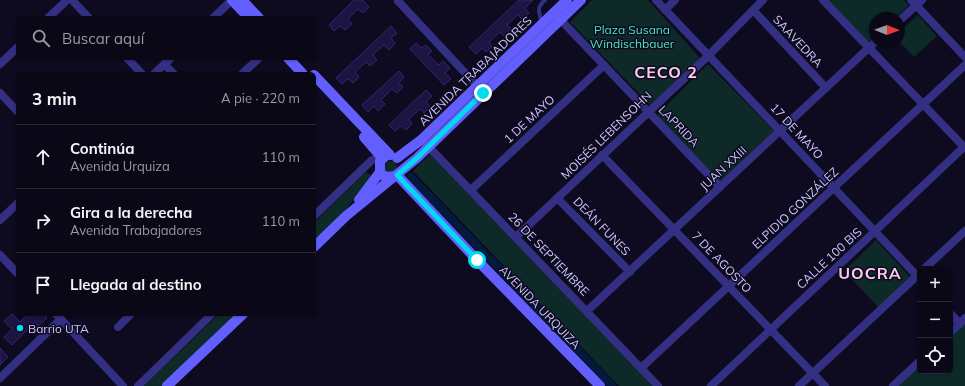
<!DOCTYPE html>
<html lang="es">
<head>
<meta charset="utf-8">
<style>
  :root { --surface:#0a0817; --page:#181624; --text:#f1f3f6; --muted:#999aa1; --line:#2a2936 }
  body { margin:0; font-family:Mulish,sans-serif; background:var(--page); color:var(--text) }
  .controls { position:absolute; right:12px; bottom:12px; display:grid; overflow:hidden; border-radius:6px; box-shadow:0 1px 3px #0004 }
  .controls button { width:36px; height:36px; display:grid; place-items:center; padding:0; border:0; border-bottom:1px solid var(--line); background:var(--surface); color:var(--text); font:20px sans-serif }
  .compass { position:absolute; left:869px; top:12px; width:36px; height:36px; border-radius:50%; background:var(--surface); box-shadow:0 1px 3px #0004; rotate:91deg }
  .stop { position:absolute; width:12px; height:12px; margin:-9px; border:3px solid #00dbf3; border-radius:50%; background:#fff }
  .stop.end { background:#00dbf3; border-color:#fff; box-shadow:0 1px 4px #0008 }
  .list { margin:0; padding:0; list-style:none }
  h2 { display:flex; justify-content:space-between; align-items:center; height:52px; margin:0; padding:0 16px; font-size:17px }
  h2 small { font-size:13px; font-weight:400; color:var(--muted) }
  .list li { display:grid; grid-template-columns:26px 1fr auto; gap:12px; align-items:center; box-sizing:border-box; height:64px; padding:0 16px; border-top:1px solid var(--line) }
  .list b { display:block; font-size:15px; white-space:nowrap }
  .list p { margin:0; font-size:13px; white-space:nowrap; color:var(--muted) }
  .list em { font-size:13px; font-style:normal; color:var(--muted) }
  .icon { flex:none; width:22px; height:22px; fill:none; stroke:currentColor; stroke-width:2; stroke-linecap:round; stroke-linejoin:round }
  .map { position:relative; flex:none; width:965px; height:386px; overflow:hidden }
  .search { position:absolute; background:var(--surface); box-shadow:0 1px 3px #0004; left:16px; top:16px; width:300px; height:44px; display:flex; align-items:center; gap:10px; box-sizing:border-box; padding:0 14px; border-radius:6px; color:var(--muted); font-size:15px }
  .panel { position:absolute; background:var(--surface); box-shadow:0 1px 3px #0004; left:16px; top:72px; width:300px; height:244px; border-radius:6px }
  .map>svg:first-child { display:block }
  .green { fill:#0d2a29 }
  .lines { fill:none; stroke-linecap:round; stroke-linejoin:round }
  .canal { stroke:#04193e; stroke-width:8 }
  .building { fill:#1e1442; stroke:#332471 }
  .lane { stroke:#333083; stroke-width:4 }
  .street { stroke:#333083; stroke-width:8 }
  .secondary { stroke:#635fff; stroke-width:10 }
  .route { stroke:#00dbf3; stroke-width:5 }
  .poi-dot { fill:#00dbf3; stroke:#0e0a1f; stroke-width:1.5 }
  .labels { text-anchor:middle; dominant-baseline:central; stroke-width:3; stroke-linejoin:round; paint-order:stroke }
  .park-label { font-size:12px; fill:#49eac2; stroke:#0e0a1f }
  .street-label { font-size:12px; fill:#cfc8ff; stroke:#0e0a1f }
  .poi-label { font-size:12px; fill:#cfc8ff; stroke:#0e0a1f; text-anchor:start }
  .district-label { font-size:16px; font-weight:bold; letter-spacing:1px; fill:#ffcaec; stroke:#0e0a1f }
</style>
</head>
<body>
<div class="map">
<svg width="965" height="386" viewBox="0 0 965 386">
  <rect width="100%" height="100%" fill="#0e0a1f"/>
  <g class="green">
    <polygon points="592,0 648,0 700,58 650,105 570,22"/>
    <polygon points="828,0 904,0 909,5 895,18 875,18 875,36 868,42"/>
    <polygon points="918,15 937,36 914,57 899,41 899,32"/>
    <polygon points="708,64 774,131 719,182 657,115"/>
    <polygon points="430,154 653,386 619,386 413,171"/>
    <circle cx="391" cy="167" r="6"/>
    <polygon points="366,172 372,176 344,212 314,241 314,223"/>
    <polygon points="876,240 912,279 880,309 844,271"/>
    <polygon points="219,314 238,314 163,386 144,386"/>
    <polygon points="965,324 965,386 899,386 920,366 920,371 950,371 950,338"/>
  </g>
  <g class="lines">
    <polyline class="canal" points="411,177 612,386"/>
  </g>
  <g class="building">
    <polygon points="354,0 363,0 369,7 363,13 358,9 348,19 352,24 345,30 340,26 334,31 329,25"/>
    <polygon points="519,0 533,0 525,8 529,13 522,19 518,15 507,25 511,29 504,36 500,32 489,42 492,46 486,52 482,48 476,54 469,47"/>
    <polygon points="391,26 397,33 391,38 395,43 389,50 384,45 373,55 377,60 370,66 366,62 355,72 359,77 353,83 348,79 342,84 336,78"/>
    <polygon points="416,43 421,48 426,45 432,51 428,55 439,65 443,61 450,68 445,73 451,79 444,85 410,49"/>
    <polygon points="399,71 404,77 399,83 403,87 397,93 392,89 381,100 385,104 378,111 374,106 368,112 362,105"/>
    <polygon points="426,90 432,96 426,102 430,107 424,113 420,109 409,119 412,124 406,130 401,126 395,131 389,125"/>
    <polygon points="12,314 20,322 28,314 44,314 47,318 38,326 35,322 12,345 4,337 12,329 4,321"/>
    <polygon points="0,348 8,357 0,365"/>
  </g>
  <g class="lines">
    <path class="lane" d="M542 22C539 13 536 8 545 0"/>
    <g class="street">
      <polyline points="72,0 89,18"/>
      <polyline points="399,0 398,1 481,90"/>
      <polyline points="656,0 920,279"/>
      <polyline points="823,0 965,148"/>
      <polyline points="911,0 965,57"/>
      <polyline points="665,10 675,0"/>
      <polyline points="753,10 826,88"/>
      <polyline points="557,16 720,187"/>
      <polyline points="48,18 67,0"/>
      <polyline points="213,18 232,0"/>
      <polyline points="899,21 922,0"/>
      <polyline points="127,58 142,74"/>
      <polyline points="0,64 18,47"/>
      <polyline points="164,64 174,74"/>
      <polyline points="154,74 171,58"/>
      <polyline points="242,74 259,58"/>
      <polyline points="0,93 18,112"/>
      <polyline points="425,143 658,386"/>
      <polyline points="602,155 825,386"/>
      <polyline points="471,190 604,65"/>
      <polyline points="557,198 630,272"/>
      <polyline points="314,216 372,160 382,158"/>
      <polyline points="0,220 18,203"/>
      <polyline points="516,237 708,56 763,0"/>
      <polyline points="0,255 18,274"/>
      <polyline points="924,269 965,231"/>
      <polyline points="587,311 875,42"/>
      <polyline points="950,313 960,324"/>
      <polyline points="56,314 123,386"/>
      <polyline points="118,327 131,314"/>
      <polyline points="950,333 965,318"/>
      <polyline points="641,368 965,65"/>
      <polyline points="0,378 61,319"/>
      <polyline points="138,386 212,314"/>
      <polyline points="711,386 964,147"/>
      <polyline points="799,386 920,273"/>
      <polyline points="893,386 920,361"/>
    </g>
    <g class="secondary">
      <polyline points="232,0 249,18"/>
      <polyline points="242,0 259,18"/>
      <polyline points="288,58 303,74"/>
      <polyline points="314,75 390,155"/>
      <polyline points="364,137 382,158"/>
      <polyline points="387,155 380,161 380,172 385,177 396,176"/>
      <polyline points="397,158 421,140 567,0"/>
      <polyline points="397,175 477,260 600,386"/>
      <polyline points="359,200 380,172"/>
      <polyline points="314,247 346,216 417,158 581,0"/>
      <polyline points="167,386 243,314"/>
    </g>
  </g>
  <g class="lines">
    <polyline class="route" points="477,260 397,175 417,158 483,93"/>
  </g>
  <circle class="poi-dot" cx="20" cy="328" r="4"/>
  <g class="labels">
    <g class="park-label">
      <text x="632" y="29">Plaza Susana<tspan x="632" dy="14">Windischbauer</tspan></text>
    </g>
    <g class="street-label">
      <text transform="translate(798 41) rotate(47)">SAAVEDRA</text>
      <text transform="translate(475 71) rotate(-44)">AVENIDA TRABAJADORES</text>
      <text transform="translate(529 119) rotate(-43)">1 DE MAYO</text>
      <text transform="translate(679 126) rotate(46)">LAPRIDA</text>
      <text transform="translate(797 131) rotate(47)">17 DE MAYO</text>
      <text transform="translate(606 135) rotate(-44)">MOISÉS LEBENSOHN</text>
      <text transform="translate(723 168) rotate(-43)">JUAN XXIII</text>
      <text transform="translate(795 208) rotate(-43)">ELPIDIO GONZÁLEZ</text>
      <text transform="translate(602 226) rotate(46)">DEÁN FUNES</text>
      <text transform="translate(549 254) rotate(46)">26 DE SEPTIEMBRE</text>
      <text transform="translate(829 258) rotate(-43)">CALLE 100 BIS</text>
      <text transform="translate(722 262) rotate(46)">7 DE AGOSTO</text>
      <text transform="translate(540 307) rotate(46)">AVENIDA URQUIZA</text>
    </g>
    <g class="poi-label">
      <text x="28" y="328">Barrio UTA</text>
    </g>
    <g class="district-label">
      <text x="666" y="72">CECO 2</text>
      <text x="870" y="273">UOCRA</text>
    </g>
  </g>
</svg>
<div class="controls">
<button>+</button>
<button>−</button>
<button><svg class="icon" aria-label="locate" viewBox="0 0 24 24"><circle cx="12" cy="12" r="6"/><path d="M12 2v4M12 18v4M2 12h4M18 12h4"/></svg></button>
</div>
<svg class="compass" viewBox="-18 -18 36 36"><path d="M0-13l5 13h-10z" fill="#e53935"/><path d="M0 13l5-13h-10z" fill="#999aa1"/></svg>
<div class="stop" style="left:477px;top:260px"></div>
<div class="stop end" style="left:483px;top:93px"></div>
<div class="search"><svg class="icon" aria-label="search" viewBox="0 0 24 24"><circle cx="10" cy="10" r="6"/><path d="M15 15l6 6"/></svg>Buscar aquí</div>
<section class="panel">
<h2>3 min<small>A pie · 220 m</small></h2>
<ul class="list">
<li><svg class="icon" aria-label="ahead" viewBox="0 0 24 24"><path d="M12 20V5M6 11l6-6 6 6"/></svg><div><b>Continúa</b><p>Avenida Urquiza</p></div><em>110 m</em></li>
<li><svg class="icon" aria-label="right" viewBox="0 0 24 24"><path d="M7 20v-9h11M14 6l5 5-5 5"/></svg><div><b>Gira a la derecha</b><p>Avenida Trabajadores</p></div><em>110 m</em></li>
<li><svg class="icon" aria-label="arrive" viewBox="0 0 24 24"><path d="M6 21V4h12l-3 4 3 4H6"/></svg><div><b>Llegada al destino</b></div></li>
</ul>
</section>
</div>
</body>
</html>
